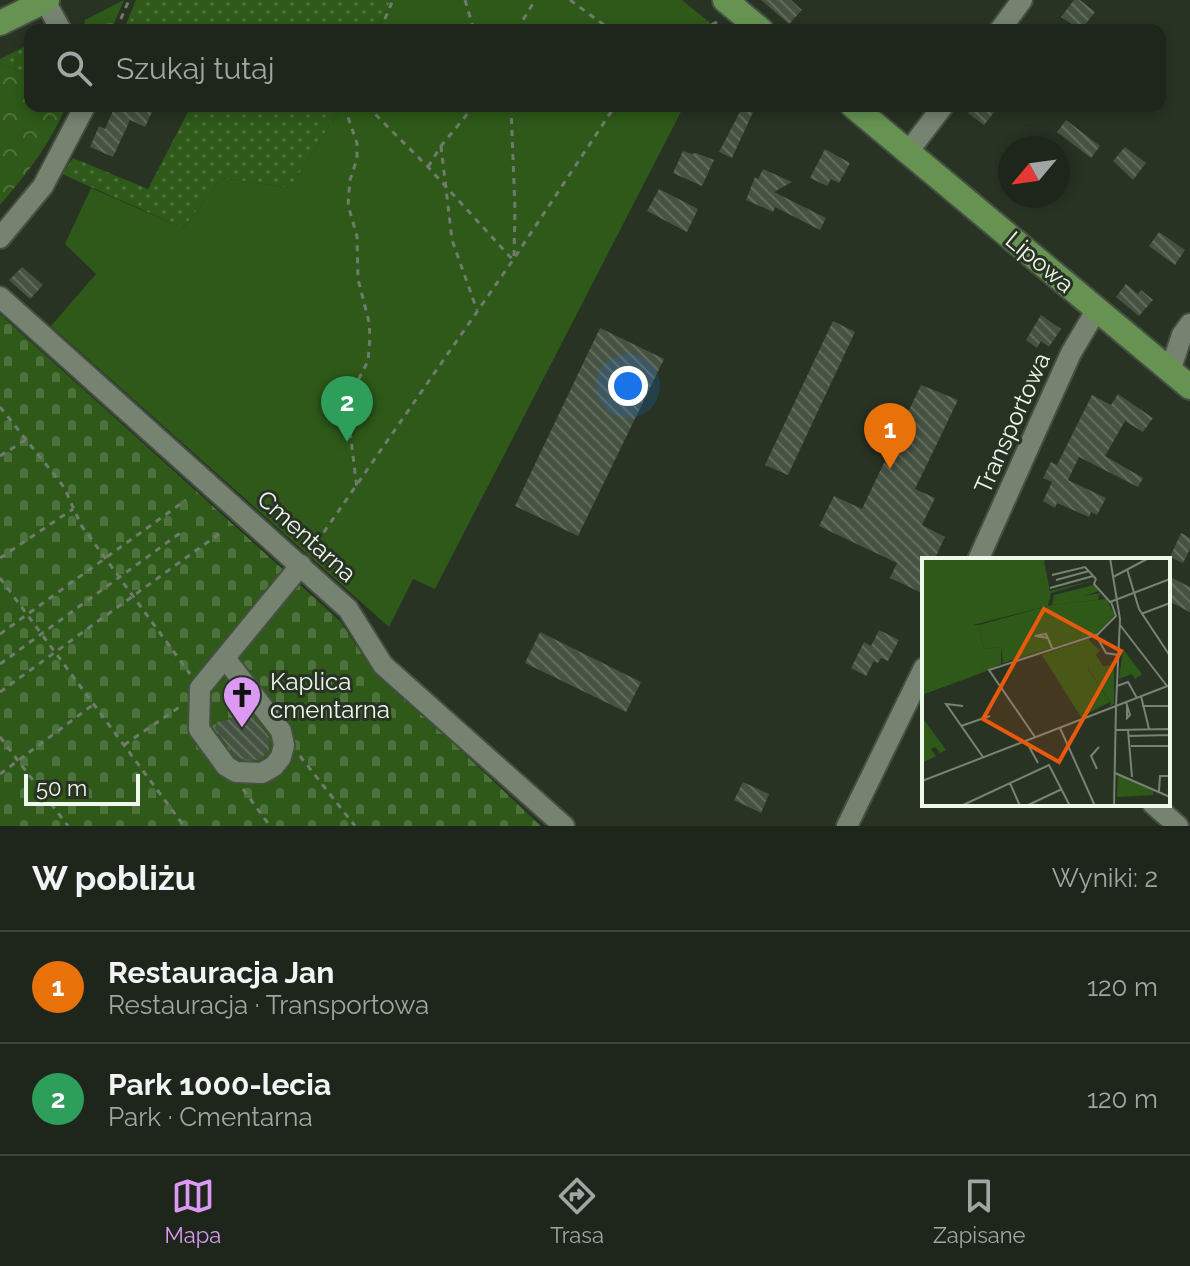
<!DOCTYPE html>
<html lang="pl">
<head>
<meta charset="utf-8">
<style>
  :root { --surface:#1e261b; --page:#2b3228; --text:#f1f3f6; --muted:#a1a5a3; --line:#3c433a; --accent:#dc99f4 }
  body { margin:0; font-family:Raleway,sans-serif; background:var(--page); color:var(--text) }
  .compass { position:absolute; left:998px; top:136px; width:72px; height:72px; border-radius:50%; background:var(--surface); box-shadow:0 4px 12px #0003; rotate:241deg }
  .scale { position:absolute; left:24px; bottom:20px; width:116px; box-sizing:border-box; padding-left:8px; border:4px solid #f0f8ee; border-top:0; font-size:22px; line-height:28px; white-space:nowrap; color:#f0f8ee; -webkit-text-stroke:6px #283324; paint-order:stroke }
  .you { position:absolute; left:628px; top:386px; width:28px; height:28px; margin:-20px; border:6px solid #fff; border-radius:50%; background:#1a73e8; box-shadow:0 0 0 12px #1a73e833 }
  .badge { display:grid; place-items:center; width:52px; height:52px; border-radius:50%; background:var(--accent); color:#fff; font-size:26px; font-weight:700 }
  .pin { position:absolute; translate:-50% -66px; filter:drop-shadow(0 2px 4px #0008) }
  .pin::after { content:''; position:absolute; top:42px; width:28px; height:24px; background:inherit; clip-path:polygon(0 0,100% 0,50% 100%) }
  .list { margin:0; padding:0; list-style:none }
  h2 { display:flex; justify-content:space-between; align-items:center; height:104px; margin:0; padding:0 32px; font-size:34px }
  h2 small { font-size:26px; font-weight:400; color:var(--muted) }
  .list li { display:grid; grid-template-columns:52px 1fr auto; gap:24px; align-items:center; box-sizing:border-box; height:112px; padding:0 32px; border-top:2px solid var(--line) }
  .list b { display:block; font-size:30px; white-space:nowrap }
  .list p { margin:0; font-size:26px; white-space:nowrap; color:var(--muted) }
  .list em { font-size:26px; font-style:normal; color:var(--muted) }
  .icon { flex:none; width:44px; height:44px; fill:none; stroke:currentColor; stroke-width:2; stroke-linecap:round; stroke-linejoin:round }
  .map { position:relative; flex:none; width:1190px; height:826px; overflow:hidden }
  .search { position:absolute; background:var(--surface); box-shadow:0 4px 12px #0003; left:24px; right:24px; top:24px; height:88px; display:flex; align-items:center; gap:20px; box-sizing:border-box; padding:0 28px; border-radius:16px; color:var(--muted); font-size:30px }
  .sheet { height:328px; background:var(--surface) }
  nav { display:flex; justify-content:space-around; align-items:center; box-sizing:border-box; height:112px; border-top:2px solid var(--line); background:var(--surface); font-size:22px; color:var(--muted) }
  nav a { display:grid; justify-items:center; gap:4px }
  nav .on { color:var(--accent) }
  .map>svg:first-child { display:block }
  .grass { fill:url(#grass-dots) }
  .forest { fill:url(#forest-crowns) }
  .cemetery { fill:url(#cemetery-stones) }
  .green { fill:#2e5919 }
  .building { fill:url(#building-back-hatch) }
  .lines { fill:none; stroke-linecap:round; stroke-linejoin:round }
  .minor-casing { stroke:#465042; stroke-width:24 }
  .major-casing { stroke:#465042; stroke-width:28 }
  .path { stroke:#707a6d; stroke-width:3; stroke-dasharray:6 6; stroke-linecap:butt }
  .minor { stroke:#768371; stroke-width:20 }
  .major { stroke:#669352; stroke-width:24 }
  .labels { text-anchor:middle; dominant-baseline:central; stroke-width:6; stroke-linejoin:round; paint-order:stroke }
  .street-label { font-size:24px; fill:#f0f8ee; stroke:#283324 }
  .poi-label { font-size:24px; fill:#f0f8ee; stroke:#283324; text-anchor:start }
  .inset-road { fill:none; stroke:#788275; stroke-width:2 }
  .view { fill:#e8590c; fill-opacity:0.15; stroke:#e8590c; stroke-width:4 }
  .inset-edge { fill:none; stroke:#f0f8ee; stroke-width:4 }
</style>
</head>
<body>
<div class="map">
<svg width="1190" height="826" viewBox="0 0 1190 826">
  <defs>
    <pattern id="grass-dots" width="8" height="8" patternUnits="userSpaceOnUse" patternTransform="scale(2)"><rect width="8" height="8" fill="#2e5919"/><path d="M2 2h.1M6 6h.1" fill="none" stroke="#4d723b" stroke-width="1.8" stroke-linecap="round"/></pattern>
    <pattern id="forest-crowns" width="20" height="18" patternUnits="userSpaceOnUse" patternTransform="scale(2)"><rect width="20" height="18" fill="#2e5919"/><path d="M2 6a3 3 0 1 1 6 0M12 15a3 3 0 1 1 6 0" fill="none" stroke="#4d723b"/></pattern>
    <pattern id="cemetery-stones" width="16" height="16" patternUnits="userSpaceOnUse" patternTransform="scale(2)"><rect width="16" height="16" fill="#2e5919"/><path d="M2 7V4a2 2 0 0 1 4 0v3zM10 15v-3a2 2 0 0 1 4 0v3z" fill="#4d723b"/></pattern>
    <pattern id="building-back-hatch" width="6" height="6" patternUnits="userSpaceOnUse" patternTransform="scale(2)"><rect width="6" height="6" fill="#465242"/><path d="M-1 5l2 2M0 0l6 6M5-1l2 2" fill="none" stroke="#616c5e"/></pattern>
  </defs>
  <rect width="100%" height="100%" fill="#283324"/>
  <g class="grass">
    <polygon points="136,0 391,0 378,30 126,30 124,29"/>
    <polygon points="30,44 30,75 0,63 0,59"/>
    <polygon points="191,106 342,106 290,188 222,178 183,228 62,174 73,158 148,189"/>
  </g>
  <g class="forest">
    <polygon points="124,0 111,30 83,30 85,20"/>
    <path d="M0 63 30 75V106H66C51 143 26 175 0 205Z"/>
  </g>
  <polygon class="cemetery" points="0,314 340,621 376,675 454,744 541,826 0,826"/>
  <g class="green">
    <polygon points="391,0 682,0 719,30 378,30"/>
    <polygon points="342,106 684,106 435,589 413,579 389,627 51,326 96,274 65,244 91,188 183,228 222,178 290,188"/>
  </g>
  <g class="building">
    <polygon points="761,0 791,0 802,10 789,24"/>
    <polygon points="1074,0 1080,0 1095,12 1081,30 1061,17"/>
    <polygon points="115,106 138,106 152,112 145,127 130,120 113,157 90,147 99,126 105,129"/>
    <polygon points="743,106 754,110 732,158 719,152"/>
    <polygon points="974,106 999,106 984,125 968,113"/>
    <polygon points="1066,120 1100,146 1091,158 1057,132"/>
    <polygon points="1125,147 1146,163 1133,180 1113,161"/>
    <polygon points="825,149 850,163 839,183 831,179 827,186 810,178"/>
    <polygon points="683,151 692,154 696,153 714,160 702,186 673,173"/>
    <polygon points="763,169 792,182 774,192 826,218 820,230 775,207 773,212 746,200 755,177 758,179"/>
    <polygon points="659,189 698,209 687,232 647,211"/>
    <polygon points="1159,232 1185,250 1175,265 1149,246"/>
    <polygon points="22,267 43,285 30,299 9,280"/>
    <polygon points="1126,284 1138,294 1141,290 1153,300 1139,316 1116,297"/>
    <polygon points="1041,315 1061,329 1049,347 1041,341 1037,348 1026,340"/>
    <polygon points="833,321 855,332 788,475 765,465"/>
    <polygon points="600,328 664,359 578,536 515,506"/>
    <polygon points="921,385 958,400 915,489 935,498 922,525 945,537 934,560 924,560 924,594 890,578 897,563 819,526 834,496 862,509"/>
    <polygon points="1118,394 1153,418 1143,432 1125,421 1105,456 1143,478 1138,487 1079,457 1068,480 1106,498 1097,515 1091,512 1089,517 1057,503 1055,508 1043,501 1052,482 1043,478 1051,462 1057,465 1092,395 1111,405"/>
    <polygon points="1181,533 1190,538 1190,549 1183,563 1170,557"/>
    <polygon points="1168,576 1190,587 1190,612 1168,601"/>
    <polygon points="879,630 899,640 888,661 881,658 878,663 874,661 866,676 851,668 864,642 871,646"/>
    <polygon points="540,632 641,682 626,712 525,663"/>
    <polygon points="244,705 269,737 269,751 259,760 240,759 235,756 215,728 217,722 228,720 234,716 238,706"/>
    <polygon points="743,782 769,794 761,813 734,800"/>
  </g>
  <g class="lines">
    <g class="minor-casing">
      <g id="minor">
        <polyline points="45,1 61,30"/>
        <polyline points="1000,30 1022,0"/>
        <polyline points="908,152 943,106"/>
        <polyline points="0,238 43,186 85,106"/>
        <polyline points="0,297 348,609 383,665 564,826"/>
        <polyline points="1170,371 1182,335 1190,324"/>
        <polyline points="978,560 1071,353 1097,309"/>
        <polyline points="225,658 281,731 284,745 281,757 274,766 262,773 236,772 226,766 199,729 200,688 301,565"/>
        <polyline points="1153,804 1178,826"/>
        <polyline points="847,826 924,668"/>
      </g>
    </g>
    <g class="major-casing">
      <g id="major">
        <polyline points="725,0 761,30"/>
        <polyline points="0,23 47,0"/>
        <polyline points="853,106 1190,387"/>
      </g>
    </g>
    <g class="path">
      <polyline points="465,0 474,30"/>
      <polyline points="570,0 611,30"/>
      <polyline points="116,30 129,0"/>
      <polyline points="380,30 393,0"/>
      <polyline points="517,30 535,0"/>
      <polyline points="701,30 717,22"/>
      <polyline points="344,106 357,143 357,159 350,180 348,205 357,236 358,279 369,322 370,337 368,361 353,390 352,401 350,431 357,489"/>
      <polyline points="367,106 428,167 513,260"/>
      <polyline points="511,106 515,210 514,256"/>
      <polyline points="441,146 452,240 477,310"/>
      <polyline points="428,167 441,146 474,106"/>
      <polyline points="0,407 64,487 81,525 190,674"/>
      <polyline points="0,456 27,439"/>
      <polyline points="310,552 513,260 615,106"/>
      <polyline points="0,558 73,509"/>
      <polyline points="0,578 184,826"/>
      <polyline points="0,634 186,500"/>
      <polyline points="0,664 183,531"/>
      <polyline points="0,692 223,531"/>
      <polyline points="0,737 68,826"/>
      <polyline points="124,745 181,706"/>
      <polyline points="300,756 355,826"/>
      <polyline points="0,774 94,704"/>
      <polyline points="243,789 270,826"/>
    </g>
    <use href="#minor" class="minor"/>
    <use href="#major" class="major"/>
  </g>
  <defs>
    <g id="church-pin" transform="scale(2)"><path d="M0 17L-7.5 6A9.5 9.5 0 1 1 7.5 6Z" fill="#dc99f4" stroke="#283324"/><path d="M-1.2-6h2.4v3.5h3.3v2.4h-3.3V6h-2.4V-.1h-3.3v-2.4h3.3Z" fill="#111"/></g>
  </defs>
  <g fill-rule="evenodd">
    <use href="#church-pin" x="242" y="695"/>
  </g>
  <g class="labels">
    <g class="street-label">
      <text transform="translate(1040 262) rotate(40)">Lipowa</text>
      <text transform="translate(1012 423) rotate(-66)">Transportowa</text>
      <text transform="translate(307 536) rotate(42)">Cmentarna</text>
    </g>
    <g class="poi-label">
      <text x="270" y="681">Kaplica<tspan x="270" dy="28">cmentarna</tspan></text>
    </g>
  </g>
  <g transform="translate(922 558)">
    <rect width="248" height="248" fill="#283324"/>
    <path d="M50 67H57L62 91 79 89V106L62 114ZM179 90 174 97 181 108 192 107V146L187 149 189 145 166 110 168 98ZM0 159 24 192 18 195 13 189 9 191 14 198 2 204Z" fill="#2e5919"/>
    <path d="M0 0H127L122 3 128 33 173 22 129 35 126 48 51 67 62 114 0 137ZM172 27 177 33 162 38 178 35 176 42 130 47 132 37ZM201 91 220 116 213 121 210 116 197 121Z" fill="#2e5919"/>
    <path d="M184 41 193 57 174 76 81 105 79 89 62 91 57 67 130 47Z" fill="#2e5919"/>
    <path d="M166 81 177 92 168 98 166 111 188 144 159 159 120 97ZM196 216 231 232V237L195 239Z" fill="#2e5919"/>
    <path class="inset-road" d="M205 11 217 51 248 98M130 17 163 9 174 21M191 19 227 0M174 21 172 26 188 44 248 21M134 22 167 13M128 30 171 18M219 56 248 45M198 67 245 128M175 77 194 58 189 44M126 80 113 78 124 76 131 92M195 128 206 124 215 140M219 138 227 171M204 144 208 157 205 160V148M41 148 24 146 61 199M220 148H248M39 168 68 158M138 170 173 248M193 172 248 171M206 172 210 219M206 178 247 177M113 179 67 112 174 77 184 95 196 97M104 183 116 205M209 188H248L247 171M175 211 169 198 177 189M193 215 248 239M0 223 194 148 198 61 188 0M88 225 98 248M237 233 238 218H248M41 247 127 207 148 248M104 248 140 231M192 248 194 148 248 127"/>
    <path class="view" d="M122 51 199 93 137 204 61 161Z"/>
    <rect width="248" height="248" class="inset-edge"/>
  </g>
</svg>
<svg class="compass" viewBox="-18 -18 36 36"><path d="M0-13l5 13h-10z" fill="#e53935"/><path d="M0 13l5-13h-10z" fill="#a1a5a3"/></svg>
<div class="scale">50 m</div>
<div class="you"></div>
<div class="pin badge" style="left:890px;top:469px;background:#e8710a">1</div>
<div class="pin badge" style="left:347px;top:442px;background:#2e9e5b">2</div>
<div class="search"><svg class="icon" aria-label="search" viewBox="0 0 24 24"><circle cx="10" cy="10" r="6"/><path d="M15 15l6 6"/></svg>Szukaj tutaj</div>
</div>
<section class="sheet">
<h2>W pobliżu<small>Wyniki: 2</small></h2>
<ul class="list">
<li><span class="badge" style="background:#e8710a">1</span><div><b>Restauracja Jan</b><p>Restauracja · Transportowa</p></div><em>120 m</em></li>
<li><span class="badge" style="background:#2e9e5b">2</span><div><b>Park 1000-lecia</b><p>Park · Cmentarna</p></div><em>120 m</em></li>
</ul>
</section>
<nav>
<a class="on"><svg class="icon" aria-label="map" viewBox="0 0 24 24"><path d="M3 6l6-2 6 2 6-2v14l-6 2-6-2-6 2zM9 4v14M15 6v14"/></svg>Mapa</a>
<a><svg class="icon" aria-label="directions" viewBox="0 0 24 24"><path d="M12 3l9 9-9 9-9-9zM9 14v-3h6M13 9l2 2-2 2"/></svg>Trasa</a>
<a><svg class="icon" aria-label="saved" viewBox="0 0 24 24"><path d="M7 4h10v16l-5-4-5 4z"/></svg>Zapisane</a>
</nav>
</body>
</html>
